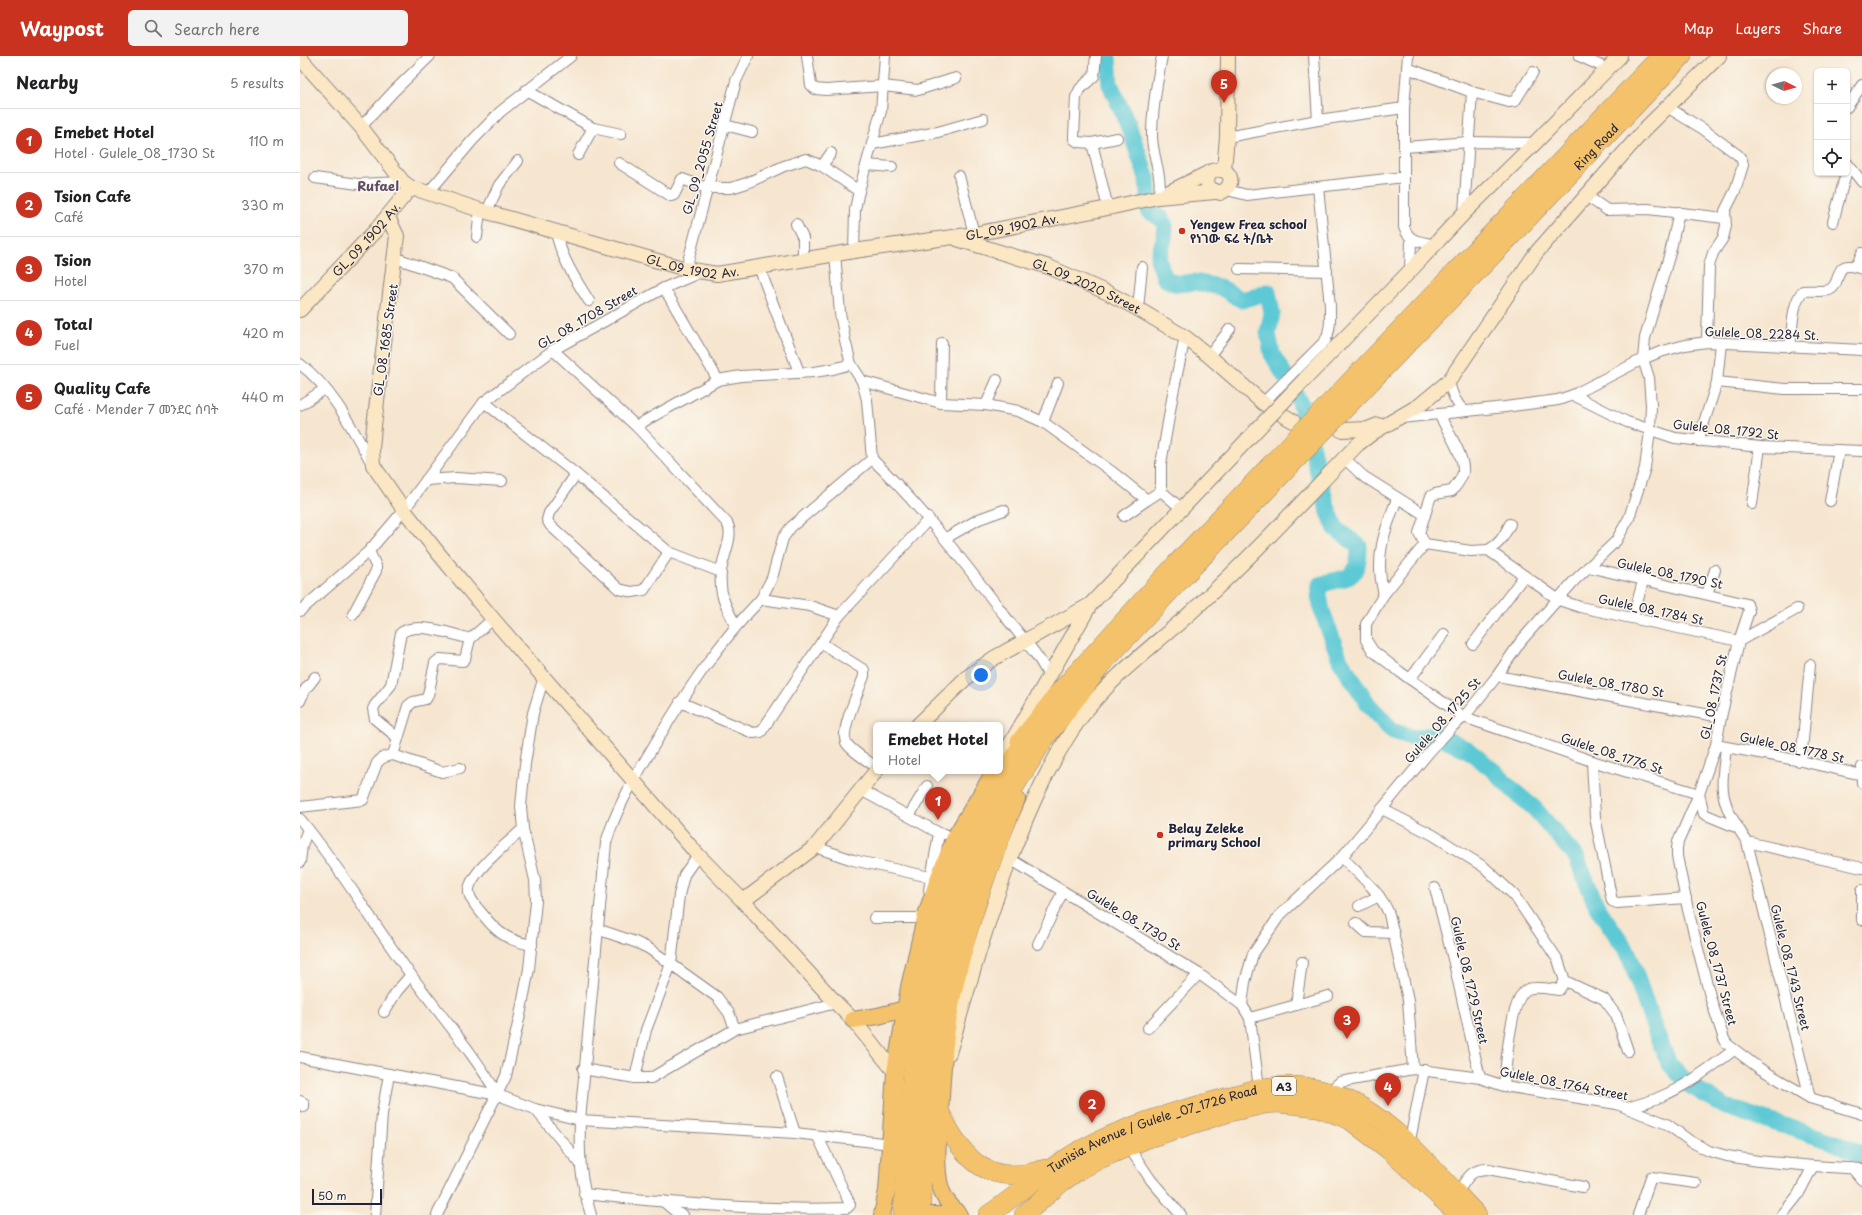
<!DOCTYPE html>
<html lang="en">
<head>
<meta charset="utf-8">
<style>
  :root { --surface:#fff; --page:#f2f2f2; --text:#202124; --muted:#757577; --line:#e0e0e0; --accent:#c8321e }
  body { margin:0; font-family:"Playpen Sans","Noto Sans Ethiopic",sans-serif; background:var(--page); color:var(--text) }
  .controls { position:absolute; right:12px; top:12px; display:grid; overflow:hidden; border-radius:6px; box-shadow:0 1px 3px #0004 }
  .controls button { width:36px; height:36px; display:grid; place-items:center; padding:0; border:0; border-bottom:1px solid var(--line); background:var(--surface); color:var(--text); font:20px sans-serif }
  .compass { position:absolute; left:1466px; top:12px; width:36px; height:36px; border-radius:50%; background:var(--surface); box-shadow:0 1px 3px #0004; rotate:95deg }
  .scale { position:absolute; left:12px; bottom:10px; width:70px; box-sizing:border-box; padding-left:4px; border:2px solid #22223b; border-top:0; font-size:11px; line-height:14px; white-space:nowrap; color:#22223b; -webkit-text-stroke:3px #fbf7ec; paint-order:stroke }
  .you { position:absolute; left:681px; top:619px; width:14px; height:14px; margin:-10px; border:3px solid #fff; border-radius:50%; background:#1a73e8; box-shadow:0 0 0 6px #1a73e833 }
  .badge { display:grid; place-items:center; width:26px; height:26px; border-radius:50%; background:var(--accent); color:#fff; font-size:13px; font-weight:700 }
  .pin { position:absolute; translate:-50% -33px; filter:drop-shadow(0 1px 2px #0008) }
  .pin::after { content:''; position:absolute; top:21px; width:14px; height:12px; background:inherit; clip-path:polygon(0 0,100% 0,50% 100%) }
  .popup { position:absolute; left:573px; top:666px; width:130px; height:52px; box-sizing:border-box; display:grid; place-content:center; border-radius:6px; background:var(--surface); filter:drop-shadow(0 1px 3px #0005); font-size:13px; white-space:nowrap; color:var(--muted) }
  .popup b { font-size:15px; color:var(--text) }
  .popup::after { content:''; position:absolute; left:50%; top:100%; margin-left:-8px; border:8px solid transparent; border-top-color:var(--surface) }
  .list { margin:0; padding:0; list-style:none }
  h2 { display:flex; justify-content:space-between; align-items:center; height:52px; margin:0; padding:0 16px; font-size:17px }
  h2 small { font-size:13px; font-weight:400; color:var(--muted) }
  .list li { display:grid; grid-template-columns:26px 1fr auto; gap:12px; align-items:center; box-sizing:border-box; height:64px; padding:0 16px; border-top:1px solid var(--line) }
  .list b { display:block; font-size:15px; white-space:nowrap }
  .list p { margin:0; font-size:13px; white-space:nowrap; color:var(--muted) }
  .list em { font-size:13px; font-style:normal; color:var(--muted) }
  .icon { flex:none; width:22px; height:22px; fill:none; stroke:currentColor; stroke-width:2; stroke-linecap:round; stroke-linejoin:round }
  .map { position:relative; flex:none; width:1562px; height:1159px; overflow:hidden }
  header { display:flex; align-items:center; gap:24px; box-sizing:border-box; height:56px; padding:0 20px; background:var(--accent); color:#fff }
  header strong { font-size:19px }
  nav { display:flex; gap:22px; margin-inline-start:auto; font-size:14px }
  .search { width:280px; height:36px; background:var(--page); display:flex; align-items:center; gap:10px; box-sizing:border-box; padding:0 14px; border-radius:6px; color:var(--muted); font-size:15px }
  main { display:flex }
  aside { flex:1; background:var(--surface) }
  .map>svg:first-child { display:block }
  .lines { fill:none; stroke-linecap:round; stroke-linejoin:round }
  .river { stroke:#5dc9d5; stroke-width:17 }
  .street-casing { stroke:#8c8485; stroke-width:12 }
  .secondary-casing { stroke:#8c8485; stroke-width:16 }
  .primary-casing { stroke:#8c8485; stroke-width:18 }
  .highway-casing { stroke:#8c8485; stroke-width:20 }
  .street { stroke:#fff; stroke-width:10 }
  .secondary { stroke:#fbe7c3; stroke-width:14 }
  .primary { stroke:#f4c26a; stroke-width:16 }
  .highway { stroke:#f4c26a; stroke-width:19 }
  .secondary-bridge-casing { stroke:#8c8485; stroke-width:16; stroke-linecap:butt }
  .highway-bridge-casing { stroke:#8c8485; stroke-width:20; stroke-linecap:butt }
  .secondary-bridge { stroke:#fbe7c3; stroke-width:14 }
  .highway-bridge { stroke:#f4c26a; stroke-width:19 }
  .poi-dot { fill:#c8321e; stroke:#fbf7ec; stroke-width:1.5 }
  .labels { text-anchor:middle; dominant-baseline:central; stroke-width:3; stroke-linejoin:round; paint-order:stroke }
  .shield { fill:#fbf7ec; stroke:#636270; stroke-width:1 }
  .shield-label { font-size:11px; font-weight:bold; fill:#22223b }
  .street-label { font-size:12px; fill:#22223b; stroke:#fbf7ec }
  .poi-label { font-size:12px; font-weight:bold; fill:#22223b; stroke:#fbf7ec; text-anchor:start }
  .neighbourhood-label { font-size:13px; font-weight:bold; fill:#5c4b65; stroke:#fbf7ec }
</style>
</head>
<body>
<header>
<strong>Waypost</strong>
<div class="search"><svg class="icon" aria-label="search" viewBox="0 0 24 24"><circle cx="10" cy="10" r="6"/><path d="M15 15l6 6"/></svg>Search here</div>
<nav><a>Map</a><a>Layers</a><a>Share</a></nav>
</header>
<main>
<aside>
<h2>Nearby<small>5 results</small></h2>
<ul class="list">
<li><span class="badge">1</span><div><b>Emebet Hotel</b><p>Hotel · Gulele_08_1730 St</p></div><em>110 m</em></li>
<li><span class="badge">2</span><div><b>Tsion Cafe</b><p>Café</p></div><em>330 m</em></li>
<li><span class="badge">3</span><div><b>Tsion</b><p>Hotel</p></div><em>370 m</em></li>
<li><span class="badge">4</span><div><b>Total</b><p>Fuel</p></div><em>420 m</em></li>
<li><span class="badge">5</span><div><b>Quality Cafe</b><p>Café · Mender 7 መንደር ሰባት</p></div><em>440 m</em></li>
</ul>
</aside>
<div class="map">
<svg width="1562" height="1159" viewBox="0 0 1562 1159">
  <rect width="100%" height="100%" fill="#fbf7ec"/>
  <filter id="ink" filterUnits="userSpaceOnUse"><feTurbulence type="fractalNoise" baseFrequency=".025" numOctaves="2"/><feDisplacementMap in="SourceGraphic" scale="8" xChannelSelector="R" yChannelSelector="G"/><feConvolveMatrix kernelMatrix="1 2 1 2 8 2 1 2 1" color-interpolation-filters="sRGB"/></filter>
  <filter id="wash" filterUnits="userSpaceOnUse"><feTurbulence type="fractalNoise" baseFrequency=".012" numOctaves="4" result="noise"/><feDisplacementMap in="SourceGraphic" scale="16" xChannelSelector="R" yChannelSelector="G"/><feGaussianBlur stdDeviation="0.9" result="paint"/><feColorMatrix in="noise" values="0 0 0 0 0 0 0 0 0 0 0 0 0 0 0 0 0 1.4 0 .05"/><feComposite in="paint" operator="in"/></filter>
  <g filter="url(#wash)">
    <rect width="100%" height="100%" fill="#f6e5cf"/>
    <g class="lines">
      <path class="river" d="M808 0 810 28 828 69 847 122 849 155 862 163 865 170 864 183 858 203 865 223 878 228 894 226 920 231 942 244 968 236 972 257 968 277 972 298 1000 346 1027 451 1036 473 1059 490C1059 527 1048 519 1020 529L1019 539 1022 555 1040 604 1068 648 1093 675 1114 682 1135 678 1168 694 1194 715 1216 737 1235 753 1276 801 1297 851 1328 896 1356 977 1369 1007 1389 1029 1426 1051 1537 1087 1562 1099"/>
    </g>
  </g>
  <g filter="url(#ink)">
    <g class="lines">
      <g class="street-casing">
        <g id="street">
          <polyline points="507,0 511,29 515,33 526,34 583,30 618,34 656,22"/>
          <polyline points="796,0 794,20 780,33 776,41 774,80 774,83 778,86 792,87 808,152"/>
          <polyline points="1014,0 1018,64"/>
          <path d="M1108 0 1104 52V171C1109 187 1121 185 1135 189"/>
          <polyline points="1279,0 1308,13"/>
          <polyline points="1107,12 1172,36 1164,157"/>
          <polyline points="226,34 293,72 278,99"/>
          <polyline points="1172,36 1209,46 1215,45 1233,16"/>
          <polyline points="1367,51 1403,73 1438,99 1442,104 1443,109 1435,135 1425,155 1426,170 1423,182 1413,197 1409,210 1407,286"/>
          <polyline points="1547,51 1562,29"/>
          <polyline points="425,69 452,76"/>
          <polyline points="61,71 93,36 130,0"/>
          <polyline points="293,72 321,78"/>
          <polyline points="927,81 1018,64 1104,52"/>
          <polyline points="792,87 817,82"/>
          <polyline points="572,88 638,76 683,63"/>
          <polyline points="1105,91 1169,86 1235,87"/>
          <polyline points="319,107 371,140 374,139 382,123 407,132 431,132 447,127 484,110 506,103 522,110 559,135"/>
          <polyline points="1547,107 1562,126"/>
          <polyline points="567,109 592,111"/>
          <polyline points="522,110 531,97"/>
          <polyline points="659,120 674,178"/>
          <polyline points="15,122 58,128 103,126"/>
          <polyline points="927,134 947,139 1104,121"/>
          <polyline points="128,137 172,85 200,56 271,0"/>
          <polyline points="1285,139 1307,154 1348,153 1424,162"/>
          <path d="M858 141C864 121 852 101 852 80 852 53 857 26 862 0"/>
          <polyline points="187,155 199,129 218,105"/>
          <polyline points="1533,166 1546,117"/>
          <polyline points="496,168 503,182 503,203"/>
          <path d="M256 176C261 201 275 223 289 245"/>
          <polyline points="177,181 180,154"/>
          <polyline points="554,195 555,153 559,135 581,55 585,0"/>
          <path d="M535 198 540 257 545 284 551 308 562 325 567 344 572 403C622 451 663 505 705 560 720 580 739 598 749 621"/>
          <polyline points="96,202 152,222 209,278"/>
          <polyline points="459,211 499,316"/>
          <polyline points="1556,211 1562,197"/>
          <polyline points="386,213 436,25 448,0"/>
          <polyline points="939,213 1027,215"/>
          <polyline points="1110,215 1111,184"/>
          <polyline points="364,232 418,324"/>
          <polyline points="838,253 842,211"/>
          <path d="M1490 291C1493 273 1491 248 1503 235 1511 234 1521 236 1529 234 1544 228 1530 201 1562 213"/>
          <path d="M253 294 336 370 427 467C435 480 422 501 421 516 419 537 425 551 436 569"/>
          <polyline points="909,300 930,273"/>
          <path d="M0 308C32 332 52 372 71 406"/>
          <polyline points="562,325 641,347 686,349 718,355 743,366 811,415 847,444 824,460"/>
          <path d="M1149 325C1151 337 1155 346 1164 355"/>
          <polyline points="1417,326 1485,333 1562,333"/>
          <polyline points="1273,339 1327,366 1375,382 1460,391 1562,395"/>
          <polyline points="184,346 276,418 369,496 421,516"/>
          <polyline points="641,347 642,287"/>
          <path d="M963 347 1025 285C1031 274 1030 263 1030 250L1018 131"/>
          <polyline points="0,349 25,333"/>
          <polyline points="686,349 697,324"/>
          <polyline points="1101,362 1205,351 1258,344 1273,339 1343,303 1360,296 1385,289 1407,286 1562,294"/>
          <polyline points="743,366 758,327"/>
          <polyline points="336,370 418,324 441,320 514,316 533,313 551,308"/>
          <polyline points="1398,385 1417,326 1421,287"/>
          <polyline points="1044,402 1063,420 1125,459"/>
          <polyline points="276,418 249,457 247,464 250,469 319,533 332,536 344,534 369,496"/>
          <polyline points="126,424 156,422 202,425"/>
          <polyline points="861,435 882,453"/>
          <polyline points="847,444 861,435 861,408 873,337 885,281"/>
          <polyline points="1530,445 1539,394"/>
          <polyline points="1452,448 1460,391"/>
          <polyline points="646,482 679,463 704,454"/>
          <polyline points="1125,488 1084,538 1066,568 1066,584 1073,595 1100,616 1164,661 1292,705 1399,738"/>
          <polyline points="1125,488 1171,495 1188,494 1259,544 1280,551 1439,585"/>
          <path d="M1125 488 1119 477 1131 440 1135 438 1152 435C1156 430 1162 423 1163 416 1165 400 1146 373 1139 358"/>
          <path d="M1188 494C1200 488 1204 480 1210 468"/>
          <polyline points="1288,511 1447,548 1449,555 1439,585 1421,661 1416,689 1399,738 1378,786 1377,792 1377,800 1388,854 1411,944 1424,983 1427,988 1459,1012 1510,1042 1562,1058"/>
          <path d="M1084 538C1074 502 1084 476 1097 443"/>
          <polyline points="1407,538 1415,514"/>
          <polyline points="0,555 69,495 104,454 184,346 253,294 364,232 401,216"/>
          <polyline points="53,558 76,515 76,510 69,495"/>
          <polyline points="539,560 510,550 461,543 472,522 483,482 491,471 572,403"/>
          <polyline points="1333,562 1343,525"/>
          <polyline points="1439,585 1497,553"/>
          <path d="M521 587 564 614V620C560 633 538 677 547 688 554 697 567 704 576 711"/>
          <polyline points="1173,588 1224,520"/>
          <polyline points="1197,620 1421,661"/>
          <polyline points="1110,623 1144,578"/>
          <polyline points="0,645 5,634 15,621"/>
          <polyline points="380,646 453,677 461,676 539,560 629,463"/>
          <path d="M98 682 75 663 73 653 75 649 91 629 101 577C116 565 153 578 170 583L193 563"/>
          <polyline points="1421,690 1501,705 1562,719"/>
          <path d="M1426 691C1425 705 1421 721 1423 735 1425 754 1437 770 1447 786L1510 1042"/>
          <polyline points="93,699 108,650 113,646 126,643 128,639 135,607 140,603 163,605 165,603 170,583"/>
          <polyline points="1292,705 1295,761 1312,845 1317,847 1386,842"/>
          <polyline points="1501,705 1510,609"/>
          <polyline points="1562,711 1562,727"/>
          <polyline points="561,734 639,777 645,778"/>
          <polyline points="1399,738 1404,758 1438,772"/>
          <path d="M0 751 63 744 77 707C82 701 86 700 93 699L142 716 160 712"/>
          <polyline points="1082,753 1133,779 1184,811 1214,839 1258,904 1265,925"/>
          <polyline points="609,760 627,730"/>
          <path d="M0 763C41 812 73 868 111 919 140 959 173 996 198 1039"/>
          <path d="M223 773C210 785 166 819 169 837 171 846 179 854 184 860 198 878 210 885 232 889"/>
          <polyline points="1447,786 1562,812"/>
          <polyline points="515,791 553,804 630,821"/>
          <path d="M1042 801C1059 819 1080 835 1089 858L1108 944 1113 1013"/>
          <polyline points="710,803 899,918 942,949"/>
          <polyline points="0,806 2,789 8,773"/>
          <polyline points="1135,832 1153,903 1180,1022"/>
          <polyline points="629,834 639,777"/>
          <polyline points="1562,834 1562,864"/>
          <polyline points="1059,850 1079,840"/>
          <polyline points="574,862 625,862 626,858"/>
          <polyline points="1056,867 1066,876 1094,877"/>
          <polyline points="297,873 335,886 348,892 371,908 417,941 429,957 435,973"/>
          <polyline points="738,888 763,835"/>
          <polyline points="1265,925 1304,943 1316,959 1328,995"/>
          <polyline points="996,949 1002,906"/>
          <polyline points="84,956 97,935 111,919"/>
          <polyline points="950,962 1028,940"/>
          <polyline points="848,972 899,918"/>
          <polyline points="0,1001 198,1039 235,1053 280,1064 495,1077 591,1088"/>
          <polyline points="283,1013 335,1022 351,1022 435,973 536,947"/>
          <polyline points="477,1021 495,1077"/>
          <polyline points="335,1022 346,974 371,908 379,839 384,819 398,799"/>
          <path d="M1204 1030C1206 1011 1210 940 1228 933 1236 930 1250 933 1259 934L1265 925"/>
          <polyline points="959,1032 950,962 942,949 945,926 953,898 980,859 1042,801 1130,695 1153,670 1164,661 1197,620 1221,585 1274,525 1316,485 1329,462 1345,412 1350,375 1351,349 1349,322 1343,303 1345,282 1370,197 1379,156"/>
          <polyline points="1026,1038 1040,1026 1113,1013 1180,1022 1204,1030 1317,1048 1367,1068 1390,1085 1409,1095 1427,1100 1458,1105 1513,1110 1562,1113"/>
          <polyline points="0,1045 4,1047 4,1051"/>
          <path d="M1328 1052C1338 1048 1350 1046 1360 1041 1387 1030 1411 1011 1434 994"/>
          <polyline points="235,1053 279,1106"/>
          <polyline points="1109,1089 1124,1014"/>
          <polyline points="828,1090 851,1124 881,1159"/>
          <polyline points="1552,1112 1562,1124"/>
          <path d="M284 1138C371 1147 460 1155 547 1152L550 1149 549 1146 518 1081"/>
          <path d="M1154 1141C1166 1127 1167 1113 1188 1113L1283 1131"/>
          <polyline points="363,1145 377,1157 383,1159"/>
          <polyline points="75,1159 82,1058 89,1018"/>
          <polyline points="137,1159 206,1020 220,959 229,913 236,845 235,824 223,773 221,750 225,708 233,657 244,621"/>
          <path d="M291 1159C280 1123 279 1100 280 1064L306 787C316 752 335 722 353 691 385 638 418 587 461 543"/>
          <polyline points="1338,1159 1351,1121 1396,1127"/>
          <polyline points="1482,1159 1498,1139 1513,1110"/>
        </g>
      </g>
      <g class="secondary-casing">
        <g id="secondary">
          <polyline points="0,2 61,71 103,126 113,133"/>
          <polyline points="924,114 927,81 928,0"/>
          <path d="M867 137 912 115C931 109 938 129 920 137L909 132 907 125 909 116"/>
          <polyline points="88,161 97,180 74,370 72,393 73,409 104,454 139,498 193,563 398,799 443,845 536,947 553,964 595,1016"/>
          <path id="s1" d="M657 183 749 211 808 237 838 253 885 281 909 300 963 347 993 365"/>
          <path id="s2" d="M0 254 76 174 108 135 116 133 180 154 386 213 417 218 554 195 674 178 808 152 858 141 915 136"/>
          <polyline points="1005,323 1110,215 1164,157 1235,87 1320,0"/>
          <polyline points="1041,374 1068,373 1078,369"/>
          <polyline points="618,669 666,622 694,602 790,549"/>
          <polyline points="700,706 790,549 948,383"/>
          <polyline points="443,845 515,791 576,715"/>
          <path d="M649 997C669 928 689 859 714 792 732 747 751 704 779 664 805 628 839 601 873 572 889 559 903 545 918 531 967 485 1011 436 1058 388L1074 376 1120 349 1149 325 1236 197 1345 73 1419 0"/>
        </g>
      </g>
      <g class="primary-casing">
        <g id="primary">
          <polyline points="553,964 578,960 605,953"/>
          <polyline points="582,1159 587,1135 595,1016 609,931 625,862 638,823 655,781 693,718"/>
          <polyline points="631,1159 652,1159"/>
          <path d="M659 1159C653 1152 646 1146 643 1138 633 1116 639 1080 640 1056 642 1026 643 995 648 966 661 888 688 815 717 743"/>
        </g>
      </g>
      <g class="highway-casing">
        <g id="highway">
          <polyline points="1198,171 1361,0"/>
          <path id="s3" d="M1209 182 1382 0"/>
          <polyline points="720,686 763,632 876,508"/>
          <path d="M640 1056C663 1104 688 1132 745 1113"/>
          <path d="M603 1159C609 1054 612 945 647 845 668 785 698 731 729 676"/>
          <polyline points="620,1159 631,974 641,915 653,874 671,825 708,741 745,682 804,606 885,519"/>
          <path id="s4" d="M688 1159C712 1143 734 1124 759 1107 806 1076 863 1059 918 1044 940 1037 962 1030 985 1030 1012 1029 1037 1037 1060 1050 1102 1074 1143 1124 1177 1159"/>
          <polyline points="724,1159 762,1126 781,1113 802,1102 846,1083 930,1056 965,1048 978,1047 1017,1051 1050,1064 1089,1094 1159,1159"/>
        </g>
      </g>
      <use href="#street" class="street"/>
      <use href="#secondary" class="secondary"/>
      <use href="#primary" class="primary"/>
      <use href="#highway" class="highway"/>
      <g class="secondary-bridge-casing">
        <polyline id="secondary-bridge" points="948,383 1005,323"/>
      </g>
      <g class="highway-bridge-casing">
        <g id="highway-bridge">
          <polyline points="876,508 1198,171"/>
          <polyline points="885,519 1209,182"/>
        </g>
      </g>
      <use href="#secondary-bridge" class="secondary-bridge"/>
      <use href="#highway-bridge" class="highway-bridge"/>
    </g>
  </g>
  <g class="poi-dot">
    <circle cx="882" cy="175" r="4"/>
    <circle cx="860" cy="779" r="4"/>
  </g>
  <g class="labels">
    <rect class="shield" x="972" y="1021" width="24" height="18" rx="3"/>
    <g class="shield-label">
      <text x="984" y="1030">A3</text>
    </g>
    <g class="street-label">
      <text stroke="none"><textPath href="#s3" startOffset="126">Ring Road</textPath></text>
      <text transform="translate(402 102) rotate(-74)">GL_09_2055 Street</text>
      <text stroke="none"><textPath href="#s2" startOffset="781">GL_09_1902 Av.</textPath></text>
      <text stroke="none"><textPath href="#s2" startOffset="97">GL_09_1902 Av.</textPath></text>
      <text stroke="none"><textPath href="#s2" startOffset="457">GL_09_1902 Av.</textPath></text>
      <text stroke="none"><textPath href="#s1" startOffset="138">GL_09_2020 Street</textPath></text>
      <text transform="translate(287 261) rotate(-30)">GL_08_1708 Street</text>
      <text transform="translate(1462 277) rotate(2)">Gulele_08_2284 St.</text>
      <text transform="translate(85 284) rotate(-82)">GL_08_1685 Street</text>
      <text transform="translate(1426 373) rotate(6)">Gulele_08_1792 St</text>
      <text transform="translate(1370 517) rotate(12)">Gulele_08_1790 St</text>
      <text transform="translate(1351 553) rotate(12)">Gulele_08_1784 St</text>
      <text transform="translate(1311 627) rotate(10)">Gulele_08_1780 St</text>
      <text transform="translate(1413 641) rotate(-78)">GL_08_1737 St</text>
      <text transform="translate(1142 664) rotate(-49)">Gulele_08_1725 St</text>
      <text transform="translate(1492 691) rotate(12)">Gulele_08_1778 St</text>
      <text transform="translate(1312 697) rotate(18)">Gulele_08_1776 St</text>
      <text transform="translate(834 863) rotate(31)">Gulele_08_1730 St</text>
      <text transform="translate(1417 907) rotate(75)">Gulele_08_1737 Street</text>
      <text transform="translate(1491 911) rotate(76)">Gulele_08_1743 Street</text>
      <text transform="translate(1170 924) rotate(77)">Gulele_08_1729 Street</text>
      <text transform="translate(1264 1027) rotate(11)">Gulele_08_1764 Street</text>
      <text stroke="none"><textPath href="#s4" startOffset="188">Tunisia Avenue / Gulele _07_1726 Road</textPath></text>
    </g>
    <g class="poi-label">
      <text x="890" y="168">Yengew Frea school<tspan x="890" dy="14">የነገው ፍሬ ት/ቤት</tspan></text>
      <text x="868" y="772">Belay Zeleke<tspan x="868" dy="14">primary School</tspan></text>
    </g>
    <g class="neighbourhood-label">
      <text x="78" y="129">Rufael</text>
    </g>
  </g>
</svg>
<div class="controls">
<button>+</button>
<button>−</button>
<button><svg class="icon" aria-label="locate" viewBox="0 0 24 24"><circle cx="12" cy="12" r="6"/><path d="M12 2v4M12 18v4M2 12h4M18 12h4"/></svg></button>
</div>
<svg class="compass" viewBox="-18 -18 36 36"><path d="M0-13l5 13h-10z" fill="#e53935"/><path d="M0 13l5-13h-10z" fill="#757577"/></svg>
<div class="scale">50 m</div>
<div class="you"></div>
<div class="pin badge" style="left:638px;top:764px">1</div>
<div class="popup"><b>Emebet Hotel</b>Hotel</div>
<div class="pin badge" style="left:792px;top:1067px">2</div>
<div class="pin badge" style="left:1047px;top:983px">3</div>
<div class="pin badge" style="left:1088px;top:1050px">4</div>
<div class="pin badge" style="left:924px;top:47px">5</div>
</div>
</main>
</body>
</html>
